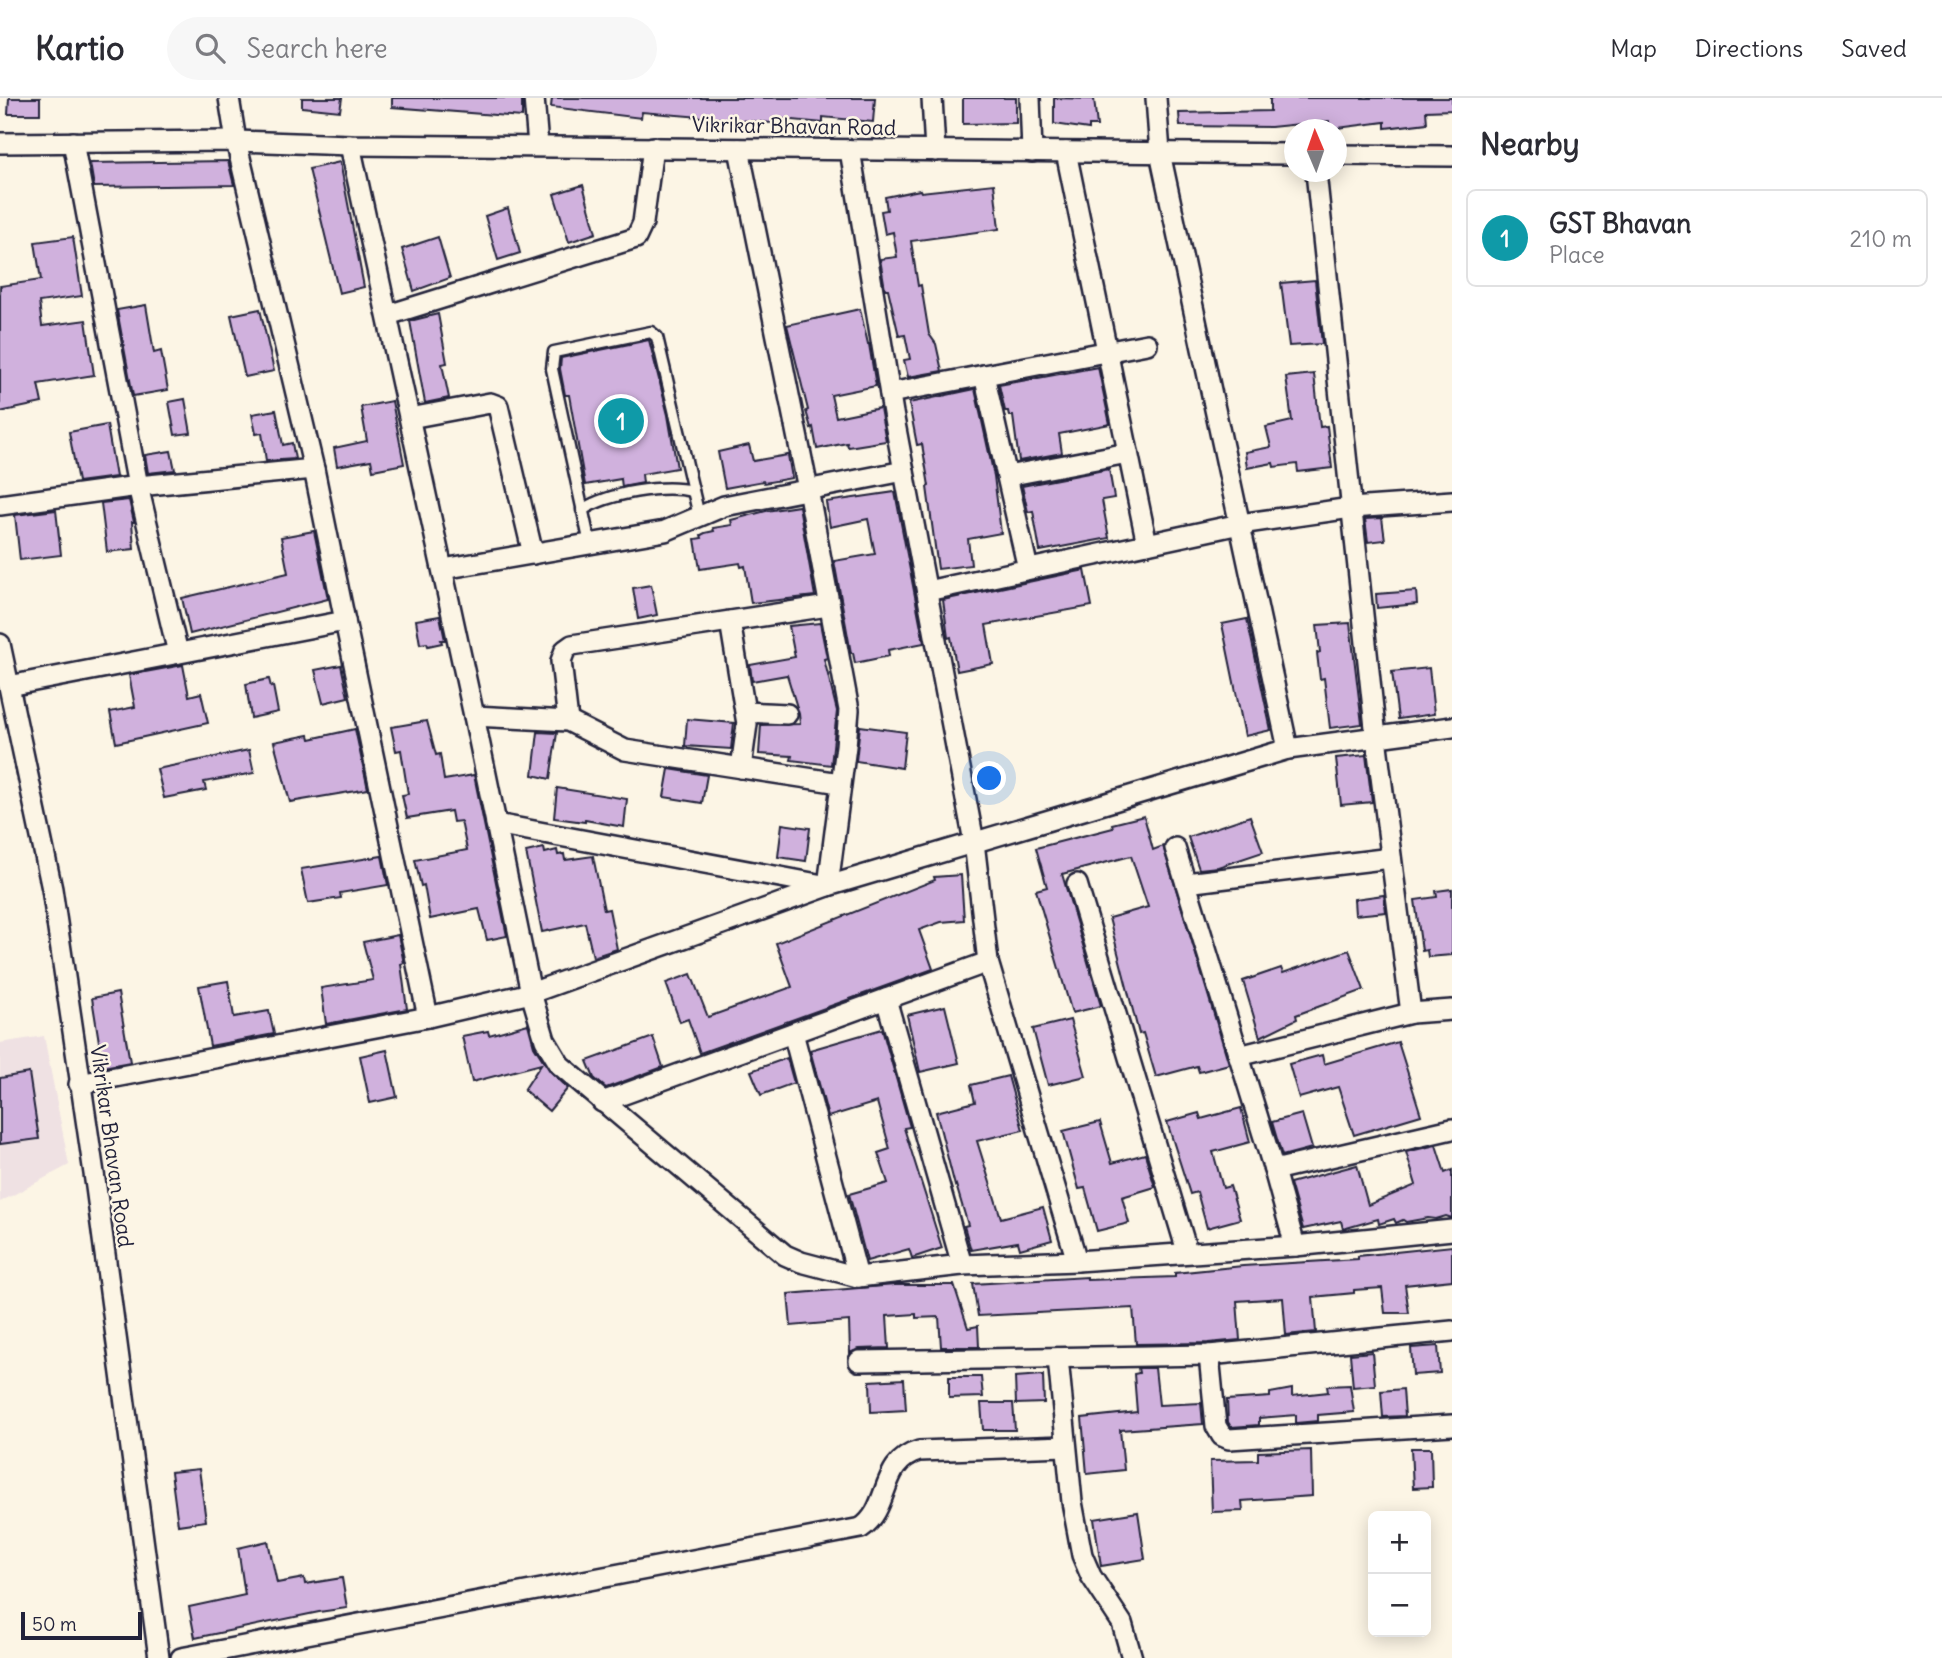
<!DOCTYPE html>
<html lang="en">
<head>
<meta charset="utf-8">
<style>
  :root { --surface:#fff; --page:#f7f7f7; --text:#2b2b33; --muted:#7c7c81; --line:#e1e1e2; --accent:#b45309 }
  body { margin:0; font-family:Delius,sans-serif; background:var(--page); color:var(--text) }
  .controls { position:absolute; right:21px; bottom:21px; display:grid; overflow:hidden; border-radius:10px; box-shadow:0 4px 18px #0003 }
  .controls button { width:63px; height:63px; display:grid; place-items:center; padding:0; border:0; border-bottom:2px solid var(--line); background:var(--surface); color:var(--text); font:35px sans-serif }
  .compass { position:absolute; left:1284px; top:21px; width:63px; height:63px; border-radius:50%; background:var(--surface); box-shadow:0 4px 18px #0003; rotate:358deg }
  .scale { position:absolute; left:21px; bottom:18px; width:121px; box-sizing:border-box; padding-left:7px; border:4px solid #22223b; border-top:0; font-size:19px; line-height:24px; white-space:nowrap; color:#22223b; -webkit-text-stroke:5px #fcf5e5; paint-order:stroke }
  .you { position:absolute; left:990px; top:681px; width:24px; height:24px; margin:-18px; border:5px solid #fff; border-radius:50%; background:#1a73e8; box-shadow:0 0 0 10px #1a73e833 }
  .badge { display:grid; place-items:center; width:46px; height:46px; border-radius:50%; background:var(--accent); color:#fff; font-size:23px; font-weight:700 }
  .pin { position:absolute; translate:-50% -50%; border:4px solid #fff; box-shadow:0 2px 7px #0006 }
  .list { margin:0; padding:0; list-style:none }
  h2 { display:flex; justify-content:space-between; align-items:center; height:91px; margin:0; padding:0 28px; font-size:30px }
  h2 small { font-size:23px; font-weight:400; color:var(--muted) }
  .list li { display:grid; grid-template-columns:46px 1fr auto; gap:21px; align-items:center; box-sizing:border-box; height:98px; margin:0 14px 14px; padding:0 14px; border:2px solid var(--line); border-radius:10px }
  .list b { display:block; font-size:26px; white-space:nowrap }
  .list p { margin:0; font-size:23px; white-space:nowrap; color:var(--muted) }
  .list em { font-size:23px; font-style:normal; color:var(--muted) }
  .icon { flex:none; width:38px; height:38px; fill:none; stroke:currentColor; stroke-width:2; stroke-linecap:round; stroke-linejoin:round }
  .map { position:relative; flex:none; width:1452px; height:1560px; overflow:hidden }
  header { display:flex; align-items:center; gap:42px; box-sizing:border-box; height:98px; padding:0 35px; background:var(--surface); border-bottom:2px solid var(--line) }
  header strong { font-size:33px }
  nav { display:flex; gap:38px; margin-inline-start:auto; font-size:24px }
  .search { width:490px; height:63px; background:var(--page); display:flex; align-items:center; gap:18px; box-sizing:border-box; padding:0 24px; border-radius:38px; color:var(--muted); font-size:26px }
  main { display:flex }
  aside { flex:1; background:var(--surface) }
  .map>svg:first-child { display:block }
  .built { fill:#efe1e3 }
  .building { fill:#d0b1dd; stroke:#22223b; stroke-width:2 }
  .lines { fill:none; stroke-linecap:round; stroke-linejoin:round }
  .lane-casing { stroke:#22223b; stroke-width:15 }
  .street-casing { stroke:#22223b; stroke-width:24 }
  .lane { stroke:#fcf5e5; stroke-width:10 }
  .street { stroke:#fcf5e5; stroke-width:19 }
  .labels { text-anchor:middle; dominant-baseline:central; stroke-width:5; stroke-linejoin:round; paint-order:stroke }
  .street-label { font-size:21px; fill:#22223b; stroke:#fcf5e5 }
</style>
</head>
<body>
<header>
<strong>Kartio</strong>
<div class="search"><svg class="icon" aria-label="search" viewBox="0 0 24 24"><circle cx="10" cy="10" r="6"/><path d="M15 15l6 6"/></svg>Search here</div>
<nav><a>Map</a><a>Directions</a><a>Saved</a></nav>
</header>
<main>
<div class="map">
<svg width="1452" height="1560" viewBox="0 0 1452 1560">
  <rect width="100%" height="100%" fill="#fcf5e5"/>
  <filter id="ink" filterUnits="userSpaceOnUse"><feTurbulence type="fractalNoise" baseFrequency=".0143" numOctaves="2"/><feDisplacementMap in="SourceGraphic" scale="14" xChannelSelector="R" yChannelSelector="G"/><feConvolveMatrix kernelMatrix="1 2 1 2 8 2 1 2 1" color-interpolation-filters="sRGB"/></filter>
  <g filter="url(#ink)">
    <polygon class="built" points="44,938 69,1067 0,1104 0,945"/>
    <g class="building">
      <polygon points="9,0 40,0 40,16 8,16"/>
      <polygon points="302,0 342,0 340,13 302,9"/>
      <polygon points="392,0 522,0 522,19 392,9"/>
      <polygon points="552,0 875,0 873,24 823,19 823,25 773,20 772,25 642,14 641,20 551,9"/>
      <polygon points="963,0 1016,0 1016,25 963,26"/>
      <polygon points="1054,0 1094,1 1097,28 1089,28 1089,31 1054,26"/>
      <polygon points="1270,0 1452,0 1452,12 1426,13 1427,25 1385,30 1385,24 1330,31 1329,23 1271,29 1180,28 1179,15 1270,13"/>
      <polygon points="228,63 234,87 94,89 90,65"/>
      <polygon points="340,64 364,189 339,195 309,71"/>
      <polygon points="994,86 999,131 911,143 918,188 921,187 929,236 936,246 942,273 908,279 904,262 910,261 905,237 899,238 888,191 885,191 880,161 897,159 893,134 885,136 881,113 887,112 885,99 920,92 921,94"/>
      <polygon points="583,87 596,135 569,144 554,96"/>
      <polygon points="508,110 520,155 498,162 485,118"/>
      <polygon points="73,139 82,198 39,204 42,228 86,222 94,277 38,286 42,305 0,314 0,188 41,182 35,144"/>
      <polygon points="438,139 450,180 414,193 402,151"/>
      <polygon points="1315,182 1322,246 1289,248 1281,185"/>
      <polygon points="146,207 154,255 161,253 168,292 133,298 117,212"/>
      <polygon points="260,211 274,273 245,279 231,217"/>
      <polygon points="860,211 868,246 869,246 876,288 831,297 836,319 880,310 886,343 848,349 847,345 817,351 813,329 811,330 806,313 808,312 787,227"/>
      <polygon points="438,216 447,265 442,266 449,300 425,305 410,223"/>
      <polygon points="649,242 668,317 677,370 642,376 643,385 622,389 621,381 585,387 569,297 565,297 560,271 561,260"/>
      <polygon points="1098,269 1110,326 1059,336 1062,355 1019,363 1013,318 1009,318 1008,313 1005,313 999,287"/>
      <polygon points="1314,276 1320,329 1327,328 1332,370 1298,374 1297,366 1274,369 1273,365 1247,370 1245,354 1271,349 1266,329 1292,323 1286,279"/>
      <polygon points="975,291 994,378 1001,435 968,441 971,467 938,471 927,389 929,388 922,346 917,347 909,305"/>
      <polygon points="185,301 191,335 175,337 169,304"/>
      <polygon points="392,303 404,366 373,372 371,362 337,368 334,350 367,343 361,309"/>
      <polygon points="276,312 283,347 292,345 295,361 266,363 262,335 256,336 252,316"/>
      <polygon points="107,327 116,379 78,384 69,334"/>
      <polygon points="749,347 753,363 788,357 792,380 764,385 763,383 725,390 718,354"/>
      <polygon points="171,353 175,372 148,375 145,357"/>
      <polygon points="1109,371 1114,400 1102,402 1109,440 1040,453 1033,413 1028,414 1022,388"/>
      <polygon points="895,394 924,545 888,552 889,558 855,565 853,555 851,555 834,463 875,456 868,421 830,429 826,404"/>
      <polygon points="129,402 134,424 132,424 134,451 107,454 101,405"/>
      <polygon points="799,408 815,498 751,505 745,468 741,469 740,465 700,471 695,441 702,440 701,437 705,435 714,433 713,430 732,427 731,422 766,413"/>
      <polygon points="56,412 61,457 20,462 15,417"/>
      <polygon points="1382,420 1385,442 1368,444 1365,421"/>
      <polygon points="314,433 328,501 190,536 182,500 288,475 281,439"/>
      <polygon points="1085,472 1092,508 986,527 993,566 957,573 951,539 948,540 943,502"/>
      <polygon points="651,487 657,517 638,521 633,490"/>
      <polygon points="1416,493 1417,506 1377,510 1376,496"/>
      <polygon points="440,518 445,542 441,542 442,545 428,548 427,545 420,546 416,522"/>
      <polygon points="1247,521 1271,632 1245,638 1222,526"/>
      <polygon points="820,525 827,560 824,561 837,613 831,667 791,662 792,658 759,656 761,627 800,626 799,616 787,577 752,583 750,567 795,559 789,528"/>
      <polygon points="1350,525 1362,626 1330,630 1324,580 1320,581 1317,555 1320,554 1317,527"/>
      <polygon points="183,567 189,598 201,595 208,625 116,645 110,614 135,609 129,577"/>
      <polygon points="341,567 348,599 323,605 315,572"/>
      <polygon points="1429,570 1434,616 1398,621 1392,574"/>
      <polygon points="269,581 271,589 273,588 278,614 251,620 246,586"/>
      <polygon points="687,621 734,625 731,651 685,648"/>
      <polygon points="427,623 436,657 440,656 444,682 474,677 507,838 487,842 479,811 430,821 424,787 421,788 415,762 467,752 461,723 453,724 451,713 407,720 402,697 408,696 401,652 396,653 391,629"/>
      <polygon points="860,628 906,634 902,670 856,663"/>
      <polygon points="355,631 368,691 290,704 274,644 309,637 310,641"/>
      <polygon points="538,634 557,635 550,681 533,677"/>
      <polygon points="249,652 254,675 204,684 206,692 164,700 157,671"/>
      <polygon points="1366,657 1372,704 1341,707 1336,660"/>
      <polygon points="669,671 707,677 702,705 664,699"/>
      <polygon points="557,690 627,701 624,729 585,722 585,724 554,720"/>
      <polygon points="1144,718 1153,752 1163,748 1229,966 1199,974 1197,968 1156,979 1143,935 1139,936 1109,820 1148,809 1131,758 1062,776 1101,908 1072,915 1036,792 1047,789 1036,750 1113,730 1112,726"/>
      <polygon points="1250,718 1263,754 1218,769 1199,771 1188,739"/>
      <polygon points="782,726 810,730 806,763 778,759"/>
      <polygon points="544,750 545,755 557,752 558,757 564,756 565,762 593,758 604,812 609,811 617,851 593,859 585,825 542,834 526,754"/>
      <polygon points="382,758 388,787 340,795 341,800 308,805 301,771"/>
      <polygon points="961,777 964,822 941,824 919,832 933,871 700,955 688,921 680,924 666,885 691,876 708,919 792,889 776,845 935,782 934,779"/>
      <polygon points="1452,791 1452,857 1428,859 1427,852 1422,853 1415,802 1437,799 1436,793"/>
      <polygon points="1384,797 1386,814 1355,817 1354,801"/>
      <polygon points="398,837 404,865 401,866 407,911 326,926 321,890 373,882 363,844"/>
      <polygon points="1349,852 1364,892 1296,917 1297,921 1260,939 1243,883 1281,870 1283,875"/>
      <polygon points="228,883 234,919 269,913 274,936 210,948 199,888"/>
      <polygon points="118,895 130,964 103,969 92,900"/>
      <polygon points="945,908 959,965 920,974 907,917"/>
      <polygon points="1070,922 1086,978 1048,987 1033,931"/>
      <polygon points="528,926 534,948 550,973 568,990 549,1013 524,992 541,966 472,984 462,938 488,933 489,937"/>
      <polygon points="882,931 910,1029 904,1030 942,1150 912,1160 909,1151 867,1163 849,1096 888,1085 878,1055 890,1051 877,1004 828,1019 810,952"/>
      <polygon points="653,939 663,969 606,990 594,980 587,963"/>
      <polygon points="1398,944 1421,1017 1354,1037 1338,989 1299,1000 1289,966 1322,957 1324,966"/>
      <polygon points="387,952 397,999 370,1005 360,958"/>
      <polygon points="787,960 794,985 761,997 751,973"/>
      <polygon points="29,975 39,1041 0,1046 0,980"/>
      <polygon points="1008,978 1023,1032 977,1043 1001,1120 1043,1109 1052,1142 1020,1151 1018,1144 971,1152 964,1128 968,1127 956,1087 955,1088 936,1014 975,1004 971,987"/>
      <polygon points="1241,1010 1250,1044 1213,1054 1223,1090 1230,1088 1240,1121 1207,1130 1197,1094 1190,1096 1167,1024 1199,1015 1201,1021"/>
      <polygon points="1302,1016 1312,1050 1282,1058 1272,1024"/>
      <polygon points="1100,1024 1112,1065 1145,1056 1155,1089 1122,1099 1129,1125 1097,1133 1085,1090 1079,1091 1063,1033"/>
      <polygon points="1436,1047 1445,1075 1452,1072 1452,1120 1446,1118 1436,1121 1428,1120 1406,1124 1403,1122 1396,1125 1394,1121 1379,1126 1378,1121 1343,1131 1341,1123 1303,1131 1290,1085 1357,1067 1368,1107 1416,1087 1406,1054"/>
      <polygon points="1452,1148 1452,1182 1405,1187 1409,1215 1385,1215 1382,1190 1354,1192 1354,1195 1313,1199 1316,1234 1286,1237 1283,1200 1237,1203 1240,1242 1208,1245 1136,1246 1133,1210 978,1218 973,1186 1087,1179 1087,1182 1175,1179 1175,1175 1243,1168 1358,1161 1358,1158"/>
      <polygon points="895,1187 954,1187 968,1230 978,1228 979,1249 941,1249 939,1219 916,1220 916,1216 887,1218 889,1250 859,1251 850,1255 849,1223 791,1228 788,1196"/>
      <polygon points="1438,1248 1440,1275 1413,1277 1411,1250"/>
      <polygon points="1372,1254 1375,1287 1353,1289 1350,1256"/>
      <polygon points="1138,1270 1155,1270 1159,1307 1201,1305 1203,1326 1120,1332 1124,1372 1087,1376 1082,1320 1137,1314 1134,1276 1139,1275"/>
      <polygon points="1043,1277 1044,1305 1016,1306 1015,1279"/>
      <polygon points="949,1279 981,1279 983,1299 949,1300"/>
      <polygon points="904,1281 906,1312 871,1314 870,1283"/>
      <polygon points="1350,1287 1354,1314 1318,1317 1318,1323 1296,1325 1296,1317 1259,1320 1259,1327 1231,1329 1228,1324 1227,1302 1270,1299 1270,1295 1292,1291 1292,1298 1328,1294 1327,1288"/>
      <polygon points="1403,1291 1405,1318 1383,1319 1381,1293"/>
      <polygon points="981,1305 1013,1305 1015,1332 983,1332"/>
      <polygon points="1411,1350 1431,1350 1432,1389 1413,1390"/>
      <polygon points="1311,1352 1312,1398 1242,1403 1243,1413 1212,1414 1210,1363 1258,1362 1258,1354"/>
      <polygon points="199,1371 206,1423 178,1427 171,1374"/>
      <polygon points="1138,1414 1145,1461 1101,1468 1094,1421"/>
      <polygon points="268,1443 277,1485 304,1480 305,1486 342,1480 347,1510 319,1514 195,1540 189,1509 245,1497 238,1450"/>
    </g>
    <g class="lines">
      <g class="lane-casing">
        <g id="lane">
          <path d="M582 412C609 395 662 386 693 393"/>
          <polyline points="590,446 552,271 554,254 646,235 651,234 657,239 699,418"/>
        </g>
      </g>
      <g class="street-casing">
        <g id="street">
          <polyline points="534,0 538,48"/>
          <polyline points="932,0 935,53"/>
          <polyline points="1030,0 1032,54"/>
          <polyline points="1156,0 1160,55 1288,651"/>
          <polyline points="0,45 236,43 350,47 1294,56"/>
          <polyline points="350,47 474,618 531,895 545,942 560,967 785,1157 801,1164 858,1179 962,1167 1077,1163 1295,1148 1452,1132"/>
          <polyline points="850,52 893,315 974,744 988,864 1077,1163"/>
          <polyline points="1066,54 1147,446"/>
          <polyline points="1336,57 1452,58"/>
          <polyline points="1316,74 1376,639 1411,915"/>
          <polyline points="388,217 636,140 643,125 653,49"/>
          <polyline points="984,277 1028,471"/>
          <polyline points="890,295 1147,246"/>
          <polyline points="410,320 490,305 498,308 533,456"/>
          <polyline points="1007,378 1128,355"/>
          <polyline points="0,407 138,388 73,44"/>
          <polyline points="443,471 665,433 724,408 904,373"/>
          <polyline points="927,493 1240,426 1351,410 1452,403"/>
          <polyline points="345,523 428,919"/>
          <polyline points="730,523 747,626 741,670"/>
          <polyline points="0,546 52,791 96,1089 159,1560"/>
          <polyline points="178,555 138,388 314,371"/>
          <polyline points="9,588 345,523 314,371 236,43 229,0"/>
          <polyline points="746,614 787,616"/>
          <polyline points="474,618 568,623 625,652 840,685"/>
          <polyline points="568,623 561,563 565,552 572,547 828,508"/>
          <polyline points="496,726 828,788 846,648 849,612 808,391 739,51"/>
          <polyline points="1175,750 1274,1072 1295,1148"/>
          <polyline points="1186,785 1391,760"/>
          <polyline points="1077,786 1187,1153"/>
          <polyline points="886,901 962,1167"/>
          <polyline points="793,935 858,1179"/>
          <polyline points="1239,958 1411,915 1452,912"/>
          <polyline points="79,986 428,919 531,895 828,788 1288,651 1452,629"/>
          <polyline points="602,1004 988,864"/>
          <polyline points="1274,1072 1452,1031"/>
          <polyline points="1209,1257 1216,1328 1222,1338 1229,1341 1452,1327"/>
          <polyline points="1058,1260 1072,1404 1082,1457 1091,1478 1122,1525 1132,1560"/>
          <polyline points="859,1263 1209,1257 1452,1233"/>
          <path d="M181 1560 861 1430C891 1410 879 1364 919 1353L1066 1348"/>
        </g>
      </g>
      <use href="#lane" class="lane"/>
      <use href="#street" class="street"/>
    </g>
  </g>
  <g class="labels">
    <g class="street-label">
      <text transform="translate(794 28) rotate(1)">Vikrikar Bhavan Road</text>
      <text transform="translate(112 1048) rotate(82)">Vikrikar Bhavan Road</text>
    </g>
  </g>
</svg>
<div class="controls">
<button>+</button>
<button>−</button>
</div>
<svg class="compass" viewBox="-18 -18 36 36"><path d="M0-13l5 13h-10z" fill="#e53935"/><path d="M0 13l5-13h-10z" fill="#7c7c81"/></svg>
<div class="scale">50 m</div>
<div class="you"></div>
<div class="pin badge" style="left:621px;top:323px;background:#0f9aa8">1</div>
</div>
<aside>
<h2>Nearby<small></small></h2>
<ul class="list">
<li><span class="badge" style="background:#0f9aa8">1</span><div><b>GST Bhavan</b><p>Place</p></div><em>210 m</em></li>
</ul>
</aside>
</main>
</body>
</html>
